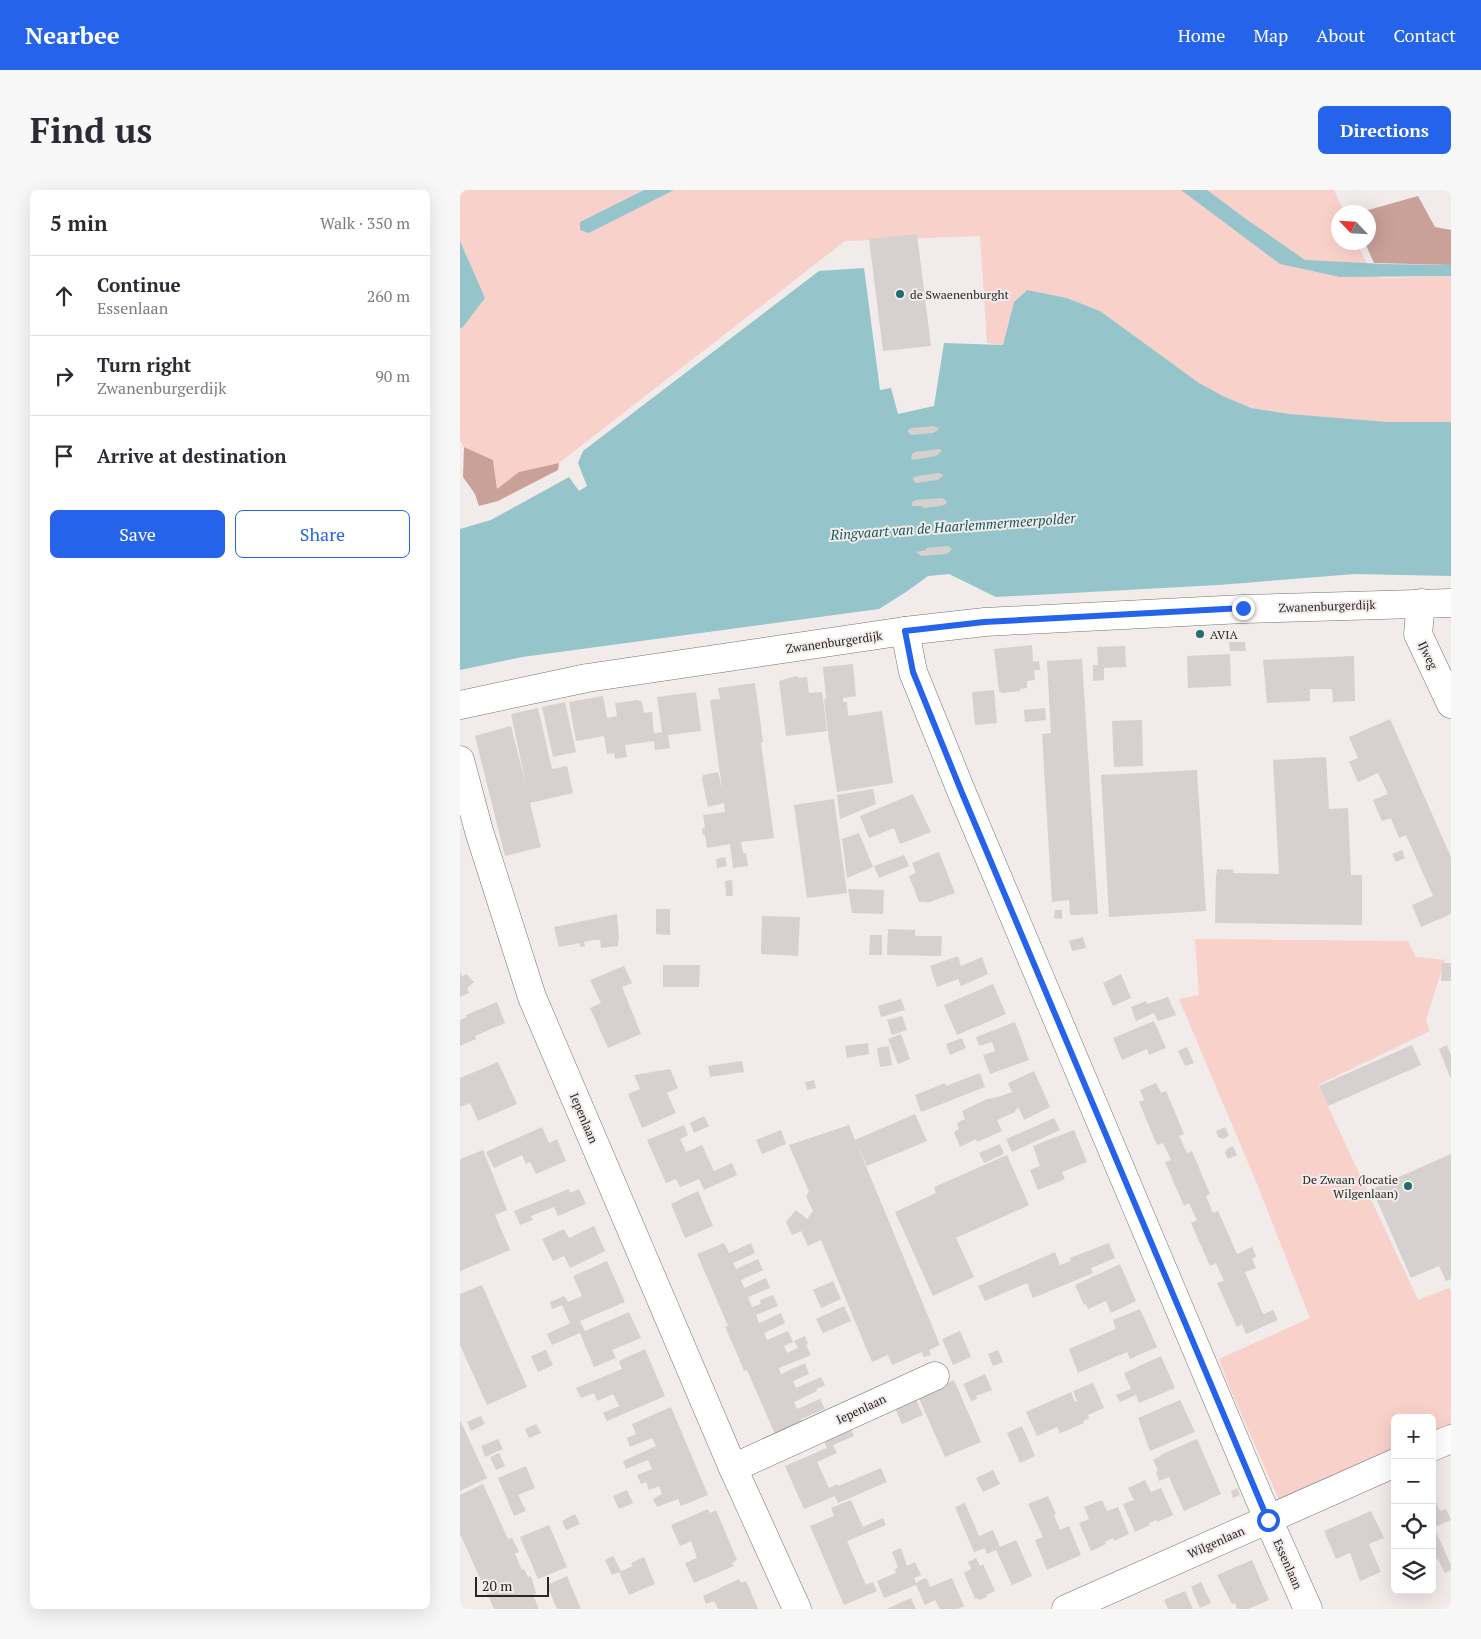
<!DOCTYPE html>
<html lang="en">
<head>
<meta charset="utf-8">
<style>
  :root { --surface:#fff; --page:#f7f7f7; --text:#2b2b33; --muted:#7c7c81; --line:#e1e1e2; --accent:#2563eb }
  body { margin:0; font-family:"PT Serif",serif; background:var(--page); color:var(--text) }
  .controls { position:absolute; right:15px; bottom:15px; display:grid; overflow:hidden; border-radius:8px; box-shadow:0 5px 20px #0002 }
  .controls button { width:45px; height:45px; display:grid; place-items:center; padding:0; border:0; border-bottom:1px solid var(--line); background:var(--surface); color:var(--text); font:25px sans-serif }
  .compass { position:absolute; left:871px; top:15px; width:45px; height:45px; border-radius:50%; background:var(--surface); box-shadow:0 5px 20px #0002; rotate:295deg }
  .scale { position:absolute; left:15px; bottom:12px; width:74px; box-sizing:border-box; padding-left:5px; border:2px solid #292626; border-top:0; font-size:14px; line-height:18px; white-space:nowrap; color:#292626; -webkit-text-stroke:4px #f1ebea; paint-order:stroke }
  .stop { position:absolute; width:15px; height:15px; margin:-11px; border:4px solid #2563eb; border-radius:50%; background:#fff }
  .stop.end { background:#2563eb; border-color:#fff; box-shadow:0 1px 5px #0008 }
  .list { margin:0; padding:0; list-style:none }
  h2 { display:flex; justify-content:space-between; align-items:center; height:65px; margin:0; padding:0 20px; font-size:21px }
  h2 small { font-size:16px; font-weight:400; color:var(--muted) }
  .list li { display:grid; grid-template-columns:32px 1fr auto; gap:15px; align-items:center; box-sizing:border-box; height:80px; padding:0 20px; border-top:1px solid var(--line) }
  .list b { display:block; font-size:19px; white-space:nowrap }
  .list p { margin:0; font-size:16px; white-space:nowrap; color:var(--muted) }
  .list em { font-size:16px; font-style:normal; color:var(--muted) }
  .actions { display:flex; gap:10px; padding:15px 20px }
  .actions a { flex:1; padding:11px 0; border:1px solid var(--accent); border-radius:8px; text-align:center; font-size:18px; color:var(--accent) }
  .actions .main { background:var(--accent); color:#fff }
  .icon { flex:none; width:28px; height:28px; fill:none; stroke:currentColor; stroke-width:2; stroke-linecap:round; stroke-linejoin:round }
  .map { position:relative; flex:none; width:991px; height:1419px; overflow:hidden; border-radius:8px }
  header { display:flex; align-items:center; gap:30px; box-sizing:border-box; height:70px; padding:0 25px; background:var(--accent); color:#fff }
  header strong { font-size:24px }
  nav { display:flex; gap:28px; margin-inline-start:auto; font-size:18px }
  .intro { display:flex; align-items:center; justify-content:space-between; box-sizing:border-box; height:120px; padding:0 30px }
  h1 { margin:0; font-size:35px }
  .button { padding:12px 22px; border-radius:8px; background:var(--accent); color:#fff; font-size:18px; font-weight:700 }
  main { display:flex; gap:30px; padding:0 30px }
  aside { flex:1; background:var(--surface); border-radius:8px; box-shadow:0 5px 20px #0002 }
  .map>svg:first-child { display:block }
  .green { fill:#f8d1ca }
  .forest { fill:#caa198 }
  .water { fill:#95c4ca }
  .building { fill:#d6d0ce }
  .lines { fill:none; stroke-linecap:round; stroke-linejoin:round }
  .minor-casing { stroke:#787271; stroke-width:29 }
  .minor { stroke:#fff; stroke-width:28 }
  .route { stroke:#2563eb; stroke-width:6 }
  .poi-dot { fill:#226d75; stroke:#f1ebea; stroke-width:2 }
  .labels { text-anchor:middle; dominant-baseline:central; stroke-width:4; stroke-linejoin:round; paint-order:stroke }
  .poi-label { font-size:12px; fill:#292626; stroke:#f1ebea; text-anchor:start }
  .street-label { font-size:12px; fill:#292626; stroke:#f1ebea }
  .water-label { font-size:14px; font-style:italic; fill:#16585f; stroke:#f1ebea }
</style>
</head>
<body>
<header>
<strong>Nearbee</strong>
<nav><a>Home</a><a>Map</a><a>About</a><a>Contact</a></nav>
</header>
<div class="intro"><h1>Find us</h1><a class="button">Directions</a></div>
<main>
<aside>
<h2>5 min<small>Walk · 350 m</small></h2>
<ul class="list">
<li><svg class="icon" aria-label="ahead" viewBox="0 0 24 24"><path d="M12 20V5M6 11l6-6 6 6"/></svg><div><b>Continue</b><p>Essenlaan</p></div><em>260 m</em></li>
<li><svg class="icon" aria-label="right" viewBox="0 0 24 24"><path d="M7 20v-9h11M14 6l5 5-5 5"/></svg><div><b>Turn right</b><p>Zwanenburgerdijk</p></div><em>90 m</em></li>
<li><svg class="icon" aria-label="arrive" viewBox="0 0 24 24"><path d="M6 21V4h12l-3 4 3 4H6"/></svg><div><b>Arrive at destination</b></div></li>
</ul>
<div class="actions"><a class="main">Save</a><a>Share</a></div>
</aside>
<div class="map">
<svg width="991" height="1419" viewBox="0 0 991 1419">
  <rect width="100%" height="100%" fill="#f1ebea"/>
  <g class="green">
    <polygon points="0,0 184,0 120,32 129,43 214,0 874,0 884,22 878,22 878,52 897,53 913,86 924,88 991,86 991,232 928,232 830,224 791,218 763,206 739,193 640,121 607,108 567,100 554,112 543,155 527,153 520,46 385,51 99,273 59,282 37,300 33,270 4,257 0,250 0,139 3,137 25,108 0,51"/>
    <polygon points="735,749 948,751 956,767 985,770 966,830 970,841 858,895 958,1110 989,1098 991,1101 991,1240 972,1249 972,1228 935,1228 935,1266 822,1317 769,1196 759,1169 850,1128 795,989 719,809 739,805"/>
  </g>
  <g class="forest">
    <polygon points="958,6 975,37 991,40 991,75 914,73 905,53 908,52 908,22 901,22"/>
    <polygon points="4,257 33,270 37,299 59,282 99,273 98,280 38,311 19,316 15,304 3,287"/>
  </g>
  <g class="water">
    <polygon points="184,0 214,0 129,43 120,40 120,32"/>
    <polygon points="721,0 747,0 786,29 845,70 923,74 991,75 991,86 880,87 820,74"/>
    <polygon points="0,51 25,108 3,137 0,139"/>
    <polygon points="404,78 420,200 431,198 438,224 474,216 484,153 543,155 554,112 567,100 607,108 640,121 739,193 763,206 791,218 830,224 928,232 991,232 991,386 895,384 758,395 536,407 489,384 468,386 446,402 419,419 62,467 0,480 0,339 31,330 109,287 119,301 127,296 118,273 123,261 359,81"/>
  </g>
  <g class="building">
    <polygon points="457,44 471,156 423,161 409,49"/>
    <polygon points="473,236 479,238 478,240 473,243 451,245 448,242 448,240 452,238"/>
    <polygon points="479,259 482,261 476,266 453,270 451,268 452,264 455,262"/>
    <polygon points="478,283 484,285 478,290 456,293 453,290 453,288 457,286"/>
    <polygon points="482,308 487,311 486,314 481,316 463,318 463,316 452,316 452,312 456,310"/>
    <polygon points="488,356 492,359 487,364 461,366 456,362 466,360 466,358"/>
    <polygon points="769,452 785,452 786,461 770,461"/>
    <polygon points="572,455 573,472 579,471 580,480 574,480 575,490 567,491 567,498 560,499 560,501 542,503 539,501 534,459"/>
    <polygon points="665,456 666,477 644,478 644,490 633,491 633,475 638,475 637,457"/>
    <polygon points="770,464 771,496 728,498 727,466"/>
    <polygon points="894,466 895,511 873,512 872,499 850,499 850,511 807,513 803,470"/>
    <polygon points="622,469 638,724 610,725 609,710 592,712 582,544 591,543 587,471"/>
    <polygon points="393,474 396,506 383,508 383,512 387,512 388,526 422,521 433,593 377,602 366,529 364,509 366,509 363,477"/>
    <polygon points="336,486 339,488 347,487 349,503 362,502 367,541 326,546 319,491"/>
    <polygon points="295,493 303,552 301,553 314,648 281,652 283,663 286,663 288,676 273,678 270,654 247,658 245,645 243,645 242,638 245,638 243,625 265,622 264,613 248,617 242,589 243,585 258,582 262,599 250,510 260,509 258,498"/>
    <polygon points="534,500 537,533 515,535 512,502"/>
    <polygon points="236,502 241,541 208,545 210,558 195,560 194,551 165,555 167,567 155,569 154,563 147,564 144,546 116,551 109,512 143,506 147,528 157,526 155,513 178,510 182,512 184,523 192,522 194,543 202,542 197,507"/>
    <polygon points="105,512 116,562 93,567 82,517"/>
    <polygon points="78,518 92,579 107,576 113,603 70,613 81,657 45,666 15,546 51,536 66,595 51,524"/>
    <polygon points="585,518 586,530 565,532 564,520"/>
    <polygon points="930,529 991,667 991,724 961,737 952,715 973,706 946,645 939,648 931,628 922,631 913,610 928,604 918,583 898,592 889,572 898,568 889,547"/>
    <polygon points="682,530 683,576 654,577 652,531"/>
    <polygon points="866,567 869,619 888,618 891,685 902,685 902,735 755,733 756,683 757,683 757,679 774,680 773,683 819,684 813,570"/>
    <polygon points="737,580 746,721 649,727 641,585"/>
    <polygon points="413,599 416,614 380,629 377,605"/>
    <polygon points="453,604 471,642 440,654 434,638 409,648 400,626"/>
    <polygon points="374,609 387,703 347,708 334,615"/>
    <polygon points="399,643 413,677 387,688 382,649"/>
    <polygon points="942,660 945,668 936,672 932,664"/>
    <polygon points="479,662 495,703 467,713 466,712 459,712 449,686 456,683 452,673"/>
    <polygon points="444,665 449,676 419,688 414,676"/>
    <polygon points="265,667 267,676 257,678 256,669"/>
    <polygon points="272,690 273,706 266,706 265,691"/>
    <polygon points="388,699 424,700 423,724 392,723"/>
    <polygon points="196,719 210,719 210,745 196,744"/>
    <polygon points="595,720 602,720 602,729 594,728"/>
    <polygon points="157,724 159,750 158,750 158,756 141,758 140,750 132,750 124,752 125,756 120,757 120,753 99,757 94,737"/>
    <polygon points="302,726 340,727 338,766 301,764"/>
    <polygon points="428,739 455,740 455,746 482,746 481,766 427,765"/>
    <polygon points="410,745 422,745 422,765 409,765"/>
    <polygon points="623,747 626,758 612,761 609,751"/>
    <polygon points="498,766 501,776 522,767 528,784 501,796 498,789 477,797 470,776"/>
    <polygon points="982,773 991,773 991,791 981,791"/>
    <polygon points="203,775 240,775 239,797 203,797"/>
    <polygon points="164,776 172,793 162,797 181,844 148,858 130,818 141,813 130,790"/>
    <polygon points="0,782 2,787 6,784 14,792 7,798 9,803 0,807"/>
    <polygon points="661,784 671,808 653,816 643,793"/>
    <polygon points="533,794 546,824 497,845 484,815"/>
    <polygon points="708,807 716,825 698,831 694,823 676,831 671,817 686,811 687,814"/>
    <polygon points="441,809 445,820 421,827 418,816"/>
    <polygon points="37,812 45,833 15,846 16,849 0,856 0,830 7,827 6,825"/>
    <polygon points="442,826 447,840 432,845 427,830"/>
    <polygon points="694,831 706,858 689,865 687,859 662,870 653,848"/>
    <polygon points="555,832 569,870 530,884 523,865 535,861 532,852 519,856 516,847"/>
    <polygon points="441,844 450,869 438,874 428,849"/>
    <polygon points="502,848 506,858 490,865 486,854"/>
    <polygon points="408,853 409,864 387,868 385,856"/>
    <polygon points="952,855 961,875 868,916 859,896"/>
    <polygon points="987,855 991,865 991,889 979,859"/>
    <polygon points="429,856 432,875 420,877 417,858"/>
    <polygon points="727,857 734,873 725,876 718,861"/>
    <polygon points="282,871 284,882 250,887 248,876"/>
    <polygon points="38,872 57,914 18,931 10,913 0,917 0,888"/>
    <polygon points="210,879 218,898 207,903 216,923 182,938 168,904 180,899 174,885"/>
    <polygon points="574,881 590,917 564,930 559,918 555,920 555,922 537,930 542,941 517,952 516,949 500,957 494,942 499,939 497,933 505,929 502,921 527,909 538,907 552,902 548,893"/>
    <polygon points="520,883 525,897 461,922 455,905 485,893 486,896"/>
    <polygon points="354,890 356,898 347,900 345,892"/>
    <polygon points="696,893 701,903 706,901 724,944 719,946 727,963 732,961 750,1004 746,1006 753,1023 758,1021 777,1064 792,1057 796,1066 792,1069 796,1078 785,1082 803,1124 813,1120 818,1130 786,1144 782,1134 777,1137 757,1093 764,1091 756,1073 750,1076 731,1033 737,1030 733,1022 729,1013 724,1016 705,972 711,970 707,961 703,953 697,955 679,912 684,910 680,900"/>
    <polygon points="455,924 467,951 407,976 396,952 480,1155 469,1160 471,1165 464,1167 462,1162 432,1175 428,1165 412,1172 361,1050 348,1056 341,1041 332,1045 326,1032 336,1020 347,1029 353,1021 346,1006 349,1002 329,955 389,935 395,950"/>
    <polygon points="244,926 249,936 234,943 230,933"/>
    <polygon points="594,928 600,940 552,962 546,949"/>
    <polygon points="224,935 228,945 220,949 226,962 242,955 254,981 272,973 277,985 244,1000 239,989 220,997 216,989 206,993 187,950"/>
    <polygon points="82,937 89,953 97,949 106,971 76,984 70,972 66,974 62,965 34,978 26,962"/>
    <polygon points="765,937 769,946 763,949 758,947 756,941"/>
    <polygon points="321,940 326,954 302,964 296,950"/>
    <polygon points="614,940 627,972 602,982 605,989 578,1000 570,980 580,976 573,956"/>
    <polygon points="540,954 544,964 524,973 519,963"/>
    <polygon points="773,956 777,965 768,969 765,963 767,959"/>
    <polygon points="23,960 47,1020 35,1025 50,1060 0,1081 0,969"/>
    <polygon points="991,964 991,1089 986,1091 979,1076 951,1088 912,999"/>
    <polygon points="547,965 569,1015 496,1048 514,1087 473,1106 435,1022 476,1003 474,997"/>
    <polygon points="109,999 110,1003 119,999 126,1014 98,1026 94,1017 71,1026 73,1030 60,1035 54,1021"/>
    <polygon points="238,1001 253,1036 225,1048 211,1014"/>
    <polygon points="134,1036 145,1061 110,1078 104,1066 93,1071 82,1049 104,1039 109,1048"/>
    <polygon points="264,1053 269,1063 291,1053 295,1063 273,1073 276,1079 298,1069 303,1080 281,1090 284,1098 306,1088 310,1098 288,1107 292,1117 301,1114 300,1110 313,1105 318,1116 296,1125 299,1133 321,1123 325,1133 304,1143 307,1150 328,1141 333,1152 324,1156 327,1163 338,1158 334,1151 345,1146 348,1154 346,1155 351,1165 319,1178 321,1184 345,1173 349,1184 333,1191 336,1198 361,1187 365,1195 356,1199 357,1201 334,1212 337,1219 360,1209 365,1219 341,1229 346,1239 318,1251 287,1180 284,1181 275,1159 265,1137 268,1136 237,1064"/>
    <polygon points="649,1053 655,1068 631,1078 633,1083 573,1108 567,1093 525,1111 518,1096 595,1062 600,1075 611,1071 610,1068"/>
    <polygon points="147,1071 165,1112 120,1131 125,1141 169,1122 181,1148 152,1160 156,1168 134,1177 120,1143 92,1155 87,1144 110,1133 102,1115 92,1119 90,1112 104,1106 108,1112 122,1106 113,1086"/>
    <polygon points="660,1074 676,1111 651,1123 646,1111 628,1119 626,1114 624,1115 615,1095"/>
    <polygon points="373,1091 381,1109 361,1118 353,1100"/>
    <polygon points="22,1095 67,1197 27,1215 0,1155 0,1104"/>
    <polygon points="384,1116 391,1131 363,1143 356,1129"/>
    <polygon points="680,1119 697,1157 670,1169 667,1162 618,1183 609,1159 656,1139 653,1130"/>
    <polygon points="500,1141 511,1167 493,1175 482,1149"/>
    <polygon points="185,1159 205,1206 147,1231 143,1223 159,1216 153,1204 137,1211 134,1203 121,1208 116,1198 162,1179 159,1171"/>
    <polygon points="86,1160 93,1175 78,1182 71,1166"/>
    <polygon points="538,1160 543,1172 533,1176 528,1164"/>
    <polygon points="701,1166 715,1198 679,1213 676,1205 660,1212 656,1205 671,1199 664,1183"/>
    <polygon points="525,1184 532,1200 516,1206 517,1209 511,1211 503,1194"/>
    <polygon points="494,1190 521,1252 485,1267 458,1206"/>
    <polygon points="633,1193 644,1218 628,1225 629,1228 623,1231 624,1233 603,1242 600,1243 597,1237 577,1246 566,1222 611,1202 615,1212 617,1211 613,1201"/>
    <polygon points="455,1207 463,1225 442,1234 434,1216"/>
    <polygon points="720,1210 735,1242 690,1261 678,1228"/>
    <polygon points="211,1217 248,1305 221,1316 218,1309 197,1317 193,1309 202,1304 199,1296 189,1300 186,1292 181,1294 177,1285 192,1279 188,1270 166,1279 163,1271 196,1256 192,1248 170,1257 167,1248 176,1244 172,1234"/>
    <polygon points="21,1226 25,1234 11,1241 7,1232"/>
    <polygon points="0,1230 27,1288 0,1301"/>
    <polygon points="76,1234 81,1243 69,1248 65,1239"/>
    <polygon points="562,1236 575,1266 560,1273 547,1243"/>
    <polygon points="390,1237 394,1246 373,1255 377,1263 357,1272 369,1298 378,1294 378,1296 421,1278 427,1292 378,1313 375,1306 344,1319 325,1276 367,1258 363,1249"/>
    <polygon points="38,1249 43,1259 25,1267 21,1256"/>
    <polygon points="737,1249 761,1304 724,1321 709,1287 699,1291 696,1282 698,1281 693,1270 701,1266 700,1265"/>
    <polygon points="39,1263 45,1276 36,1280 30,1267"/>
    <polygon points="66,1276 75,1298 58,1305 66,1321 54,1326 38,1288"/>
    <polygon points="533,1280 540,1294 523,1302 516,1288"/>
    <polygon points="685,1290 691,1302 701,1298 713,1325 697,1332 697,1330 689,1333 690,1335 675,1342 663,1314 674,1310 668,1298"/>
    <polygon points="23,1294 48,1349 52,1348 59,1362 55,1364 61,1378 62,1380 64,1379 68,1387 71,1386 76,1403 73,1405 79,1419 34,1419 0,1344 0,1305"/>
    <polygon points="777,1298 780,1305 773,1308 771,1301"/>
    <polygon points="167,1300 173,1313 159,1319 153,1306"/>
    <polygon points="972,1303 980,1321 986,1319 991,1330 974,1337 991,1375 991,1380 985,1383 978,1369 972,1371"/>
    <polygon points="588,1306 596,1324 594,1325 600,1340 609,1336 621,1365 587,1380 575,1350 583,1347 568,1314"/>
    <polygon points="391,1310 403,1337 423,1328 426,1335 387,1351 406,1395 413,1392 417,1401 384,1415 350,1336 374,1326 371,1318"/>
    <polygon points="642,1310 647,1321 658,1317 669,1344 654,1351 653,1348 645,1352 646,1354 631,1361 619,1333 629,1329 624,1317"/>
    <polygon points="505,1313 519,1346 533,1340 540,1357 556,1350 572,1386 552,1395 536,1360 527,1364 525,1358 514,1362 495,1317"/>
    <polygon points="248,1319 250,1323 256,1320 277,1370 272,1373 274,1376 234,1393 225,1373 237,1368 231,1351 220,1356 211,1335"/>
    <polygon points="911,1321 924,1348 909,1354 921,1382 900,1391 890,1363 876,1369 864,1341"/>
    <polygon points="115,1324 120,1334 106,1340 102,1331"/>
    <polygon points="89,1335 107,1377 78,1389 60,1347"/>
    <polygon points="441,1358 447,1376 455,1372 461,1385 454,1388 456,1393 465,1388 467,1389 470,1397 492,1388 504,1416 498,1419 480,1419 475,1410 465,1415 456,1395 424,1408 417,1391 436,1383 435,1379 438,1377 432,1362"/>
    <polygon points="153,1366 161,1381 173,1376 171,1373 184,1367 195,1394 169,1405 159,1382 152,1385 145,1370"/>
    <polygon points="516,1368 520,1376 523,1374 535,1401 526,1405 527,1407 519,1410 518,1408 515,1409 504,1383 511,1379 508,1372"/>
    <polygon points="792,1370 809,1410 788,1419 777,1419 775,1413 772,1414 757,1385"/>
    <polygon points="107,1386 121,1419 97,1419 87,1395"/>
    <polygon points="279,1389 281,1393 286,1391 298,1419 258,1419 254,1411 246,1414 243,1406"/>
    <polygon points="741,1392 751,1413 740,1418 731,1397"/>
    <polygon points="725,1401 733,1419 708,1419 704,1410"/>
    <polygon points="451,1408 456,1419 427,1419 431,1417"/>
  </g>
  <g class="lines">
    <g class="minor-casing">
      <g id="minor">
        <polyline points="961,413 958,444 991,514"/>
        <polyline points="445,441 453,482 502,603 808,1329 848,1419"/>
        <polyline points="0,515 127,488 445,441 525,432 783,419 991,413"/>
        <polyline points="0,570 19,641 72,807 273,1278 337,1419"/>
        <polyline points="972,1257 991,1249"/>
        <polyline points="273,1278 475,1186"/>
        <polyline points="606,1419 935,1273"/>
      </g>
    </g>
    <use href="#minor" class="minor"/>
  </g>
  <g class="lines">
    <polyline class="route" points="783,418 524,432 445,441 453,482 502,603 808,1330"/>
  </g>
  <g class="poi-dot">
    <circle cx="440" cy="104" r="5"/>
    <circle cx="740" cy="444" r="5"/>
    <circle cx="948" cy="996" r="5"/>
  </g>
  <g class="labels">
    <g class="poi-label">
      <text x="450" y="104">de Swaenenburght</text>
      <text x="750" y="444">AVIA</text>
      <text x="938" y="989" text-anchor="end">De Zwaan (locatie<tspan x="938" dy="14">Wilgenlaan)</tspan></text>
    </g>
    <g class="street-label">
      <text transform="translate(867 416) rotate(-2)">Zwanenburgerdijk</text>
      <text transform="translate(374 452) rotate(-8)">Zwanenburgerdijk</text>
      <text transform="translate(968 465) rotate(65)">IJweg</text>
      <text transform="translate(124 928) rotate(67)">Iepenlaan</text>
      <text transform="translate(401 1219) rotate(-25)">Iepenlaan</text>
      <text transform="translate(756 1352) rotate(-24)">Wilgenlaan</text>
      <text transform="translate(828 1374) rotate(66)">Essenlaan</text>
    </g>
    <g class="water-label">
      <text transform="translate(493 336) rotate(-4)">Ringvaart van de Haarlemmermeerpolder</text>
    </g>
  </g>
</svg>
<div class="controls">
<button>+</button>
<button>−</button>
<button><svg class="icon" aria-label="locate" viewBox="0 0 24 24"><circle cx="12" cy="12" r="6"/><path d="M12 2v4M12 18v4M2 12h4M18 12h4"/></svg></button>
<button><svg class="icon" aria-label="layers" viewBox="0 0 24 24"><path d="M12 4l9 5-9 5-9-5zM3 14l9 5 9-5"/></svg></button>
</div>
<svg class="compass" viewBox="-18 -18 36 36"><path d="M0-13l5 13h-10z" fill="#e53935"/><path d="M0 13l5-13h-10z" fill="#7c7c81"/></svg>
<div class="scale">20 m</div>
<div class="stop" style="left:808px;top:1330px"></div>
<div class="stop end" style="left:783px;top:418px"></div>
</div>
</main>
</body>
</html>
